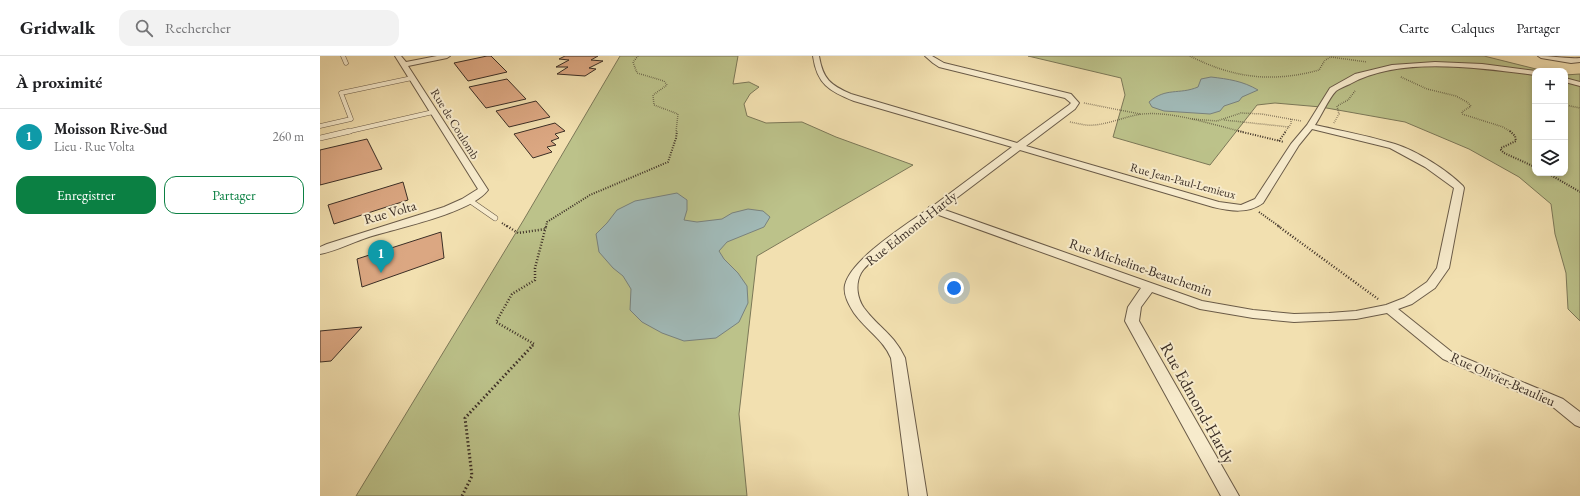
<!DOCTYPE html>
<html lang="fr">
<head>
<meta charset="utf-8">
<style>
  :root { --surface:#fff; --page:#f2f2f2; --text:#202124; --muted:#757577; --line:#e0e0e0; --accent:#0b8043 }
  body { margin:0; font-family:"EB Garamond",serif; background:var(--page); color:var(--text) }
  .controls { position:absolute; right:12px; top:12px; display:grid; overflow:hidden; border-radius:8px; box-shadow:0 2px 6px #0003 }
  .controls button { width:36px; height:36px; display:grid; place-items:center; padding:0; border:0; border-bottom:1px solid var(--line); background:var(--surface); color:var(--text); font:20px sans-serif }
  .you { position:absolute; left:634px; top:232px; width:14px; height:14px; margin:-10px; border:3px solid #fff; border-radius:50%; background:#1a73e8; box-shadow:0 0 0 6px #1a73e833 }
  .badge { display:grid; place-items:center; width:26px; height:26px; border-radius:50%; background:var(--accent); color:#fff; font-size:13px; font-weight:700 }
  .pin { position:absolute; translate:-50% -33px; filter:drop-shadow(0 1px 2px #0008) }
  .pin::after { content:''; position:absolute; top:21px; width:14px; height:12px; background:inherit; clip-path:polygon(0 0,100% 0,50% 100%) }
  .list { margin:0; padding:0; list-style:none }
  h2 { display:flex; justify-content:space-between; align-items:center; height:52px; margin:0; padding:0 16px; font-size:17px }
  h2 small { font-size:13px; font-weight:400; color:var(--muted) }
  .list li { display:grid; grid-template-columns:26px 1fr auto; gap:12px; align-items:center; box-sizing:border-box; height:56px; padding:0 16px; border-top:1px solid var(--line) }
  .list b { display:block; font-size:15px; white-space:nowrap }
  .list p { margin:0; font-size:13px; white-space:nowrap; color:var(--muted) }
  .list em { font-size:13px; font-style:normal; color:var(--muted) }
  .actions { display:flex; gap:8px; padding:12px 16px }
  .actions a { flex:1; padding:9px 0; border:1px solid var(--accent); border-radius:12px; text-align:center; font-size:14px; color:var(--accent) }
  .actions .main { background:var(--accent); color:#fff }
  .icon { flex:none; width:22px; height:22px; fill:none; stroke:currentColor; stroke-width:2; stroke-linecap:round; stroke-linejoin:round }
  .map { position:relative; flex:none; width:1260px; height:440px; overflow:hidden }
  header { display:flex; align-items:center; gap:24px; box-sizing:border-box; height:56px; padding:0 20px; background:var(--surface); border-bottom:1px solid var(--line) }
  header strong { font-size:19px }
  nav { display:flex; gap:22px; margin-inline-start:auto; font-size:14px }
  .search { width:280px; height:36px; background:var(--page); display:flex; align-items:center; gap:10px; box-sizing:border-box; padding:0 14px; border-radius:12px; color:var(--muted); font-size:15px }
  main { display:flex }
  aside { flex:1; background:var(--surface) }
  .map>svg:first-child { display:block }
  .green { fill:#bcc28a; stroke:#7c7858 }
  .water { fill:#a1bab8; stroke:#79827e }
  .building { fill:#dba782; stroke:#3c2f26 }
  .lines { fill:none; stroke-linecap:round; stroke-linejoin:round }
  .service-far1-casing { stroke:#6a5b48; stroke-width:5 }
  .service-casing { stroke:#6a5b48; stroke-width:6 }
  .minor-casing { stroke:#6a5b48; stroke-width:2 }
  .path-far3 { stroke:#3c2f26; stroke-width:1.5; stroke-dasharray:0.5 1.5; stroke-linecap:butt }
  .path-far2 { stroke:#3c2f26; stroke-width:2; stroke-dasharray:1 1.5; stroke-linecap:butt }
  .path-far1 { stroke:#3c2f26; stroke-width:2.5; stroke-dasharray:1 2; stroke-linecap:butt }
  .path { stroke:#3c2f26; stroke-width:3; stroke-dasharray:1.5 2.5; stroke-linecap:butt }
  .service-far1 { stroke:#f7ebcc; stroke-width:4 }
  .service { stroke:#f7ebcc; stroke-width:5 }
  .minor { fill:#f7ebcc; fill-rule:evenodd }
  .labels { text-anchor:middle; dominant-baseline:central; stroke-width:4; stroke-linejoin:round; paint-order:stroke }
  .far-street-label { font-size:12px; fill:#3c2f26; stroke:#f7ebcc }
  .street-label { font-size:14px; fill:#3c2f26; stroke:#f7ebcc }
  .near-street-label { font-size:17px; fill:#3c2f26; stroke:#f7ebcc }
</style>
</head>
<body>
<header>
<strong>Gridwalk</strong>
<div class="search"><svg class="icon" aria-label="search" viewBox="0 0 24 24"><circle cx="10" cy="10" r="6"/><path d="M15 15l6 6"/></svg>Rechercher</div>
<nav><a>Carte</a><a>Calques</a><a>Partager</a></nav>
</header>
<main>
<aside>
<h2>À proximité<small></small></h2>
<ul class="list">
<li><span class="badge" style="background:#0f9aa8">1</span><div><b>Moisson Rive-Sud</b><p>Lieu · Rue Volta</p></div><em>260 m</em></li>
</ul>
<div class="actions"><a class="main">Enregistrer</a><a>Partager</a></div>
</aside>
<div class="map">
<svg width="1260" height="440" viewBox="0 0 1260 440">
  <rect width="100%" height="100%" fill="#f2e0b0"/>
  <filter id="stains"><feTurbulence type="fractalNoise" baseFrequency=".005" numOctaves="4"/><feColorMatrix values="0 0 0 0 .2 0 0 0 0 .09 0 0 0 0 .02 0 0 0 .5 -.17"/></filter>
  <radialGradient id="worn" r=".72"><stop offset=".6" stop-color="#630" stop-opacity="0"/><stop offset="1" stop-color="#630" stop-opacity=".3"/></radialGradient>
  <g class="green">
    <polygon points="300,0 418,0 413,28 429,26 439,31 430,38 424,48 427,60 446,67 482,66 516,81 593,109 437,200 419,358 427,440 36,440 203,165"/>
    <polygon points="708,0 1164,0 1224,15 1215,15 1215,117 1245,117 1245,19 1260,18 1260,265 1248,253 1246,217 1235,178 1231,148 1199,121 1149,93 1085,66 1001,51 955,47 937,49 890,109 793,81 805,39 801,22"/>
  </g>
  <g class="water">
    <path d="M891 21C908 23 923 25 938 34L922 41 919 45 904 50 900 55 890 58 844 55 832 51 829 46C846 31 859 39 878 31L881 23Z"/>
    <polygon points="357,137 367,144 367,154 364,164 377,166 402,163 412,157 428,153 443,155 450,161 444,171 407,186 399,195 404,203 418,217 427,230 428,247 419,266 396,282 364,285 342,277 322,266 310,254 311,233 303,220 293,212 279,196 276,178 287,167 297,154 315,145"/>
  </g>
  <g class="building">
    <polygon points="167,0 171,0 187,16 148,25 134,7"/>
    <polygon points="245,0 278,0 271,4 283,5 269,12 276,13 265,20 237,18 248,11 236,11 249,4 239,3"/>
    <polygon points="187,23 206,43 166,52 149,31"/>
    <polygon points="216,45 230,61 189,71 176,55"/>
    <polygon points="235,67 245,75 235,78 239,82 231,85 236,89 227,91 232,96 213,102 194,78"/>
    <polygon points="47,83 62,113 0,129 0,94"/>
    <polygon points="83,126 88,144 14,168 8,149"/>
    <polygon points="121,176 124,202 42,231 37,203"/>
    <polygon points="42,271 11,305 0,306 0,275"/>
  </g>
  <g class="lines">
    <g class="service-far1-casing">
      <g id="service-far1">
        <polyline points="23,0 26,7"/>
        <polyline points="0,70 31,63 21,37 92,22"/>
        <polyline points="26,76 113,56"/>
      </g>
    </g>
    <g class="service-casing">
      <g id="service">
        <polyline points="0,82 30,75"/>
        <polyline points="149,144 175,162"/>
      </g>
    </g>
    <g class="minor-casing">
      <g id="minor">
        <path d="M75 0H81L86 6 117 0H130L127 2 88 10 168 134C150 158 76 172 46 182 31 187 16 195 0 198V191L7 188 124 151 142 143 158 133Z"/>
        <path d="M493 0H499C503 23 510 29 531 38L697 87 749 49 751 47 745 42 619 11 613 7 605 0H612L624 7 751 38 759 47 755 53 706 90 899 146 921 149 935 143 971 88 987 69 1010 32 1035 18 1072 9 1115 6 1162 8 1216 15 1215 19C1159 12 1080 0 1030 28 1025 30 1020 32 1016 35 1009 42 1001 60 995 69 1022 75 1049 80 1075 88 1097 95 1127 114 1143 130L1144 132 1129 212 1115 232 1092 248 1078 253 1133 297 1243 343 1260 356V371L1255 369 1233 351 1123 303 1067 257 1036 263 974 266 933 262 880 253 832 236 821 251 819 265 919 440H901L805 265 808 251 821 232 616 158C600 169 584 181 569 193 560 200 547 207 541 217 535 228 537 242 544 252 559 272 574 278 585 302L607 440H589L571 302C563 283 546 274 534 257 529 249 523 239 525 229 531 203 586 169 608 153L609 151 613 150 692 91 534 45C509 35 497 28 493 0ZM992 73 1070 92 1105 111 1134 132 1117 212 1107 226 1084 242 1066 249 1036 255 1009 257 974 258 933 254 882 245 622 153 700 94 893 151C910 155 928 158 943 147L979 89Z"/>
        <path d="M1218 0C1232 0 1246 3 1260 2V6L1251 7 1221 2Z"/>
        <polygon points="1245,22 1260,26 1260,30 1245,26"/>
      </g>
    </g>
    <g class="path-far3">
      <polyline points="318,0 313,6 317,17 344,25 347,29 333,39 334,49 358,58 356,76"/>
      <path d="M870 0C913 22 952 27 999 14L1005 4 1011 1 1047 6"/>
      <polyline points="1081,21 1107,33 1136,40 1147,46 1151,50 1142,56 1142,58 1183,71 1191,76"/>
      <polyline points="764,47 820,58"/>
      <polyline points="1245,49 1260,52"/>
      <polyline points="872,63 897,65 921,57 942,58 981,65"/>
      <polyline points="904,64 969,71"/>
      <path d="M750 66C755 67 760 68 765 69 784 71 804 60 823 58 852 55 894 69 923 76"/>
      <polyline points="1014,67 1019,58 1017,50 1028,44 1035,35"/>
      <polyline points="965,76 971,68 971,63"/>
    </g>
    <g class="path-far2">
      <polyline points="918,75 964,86"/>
      <polyline points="1190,75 1195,80 1196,85 1181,92 1181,94 1184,97 1215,111"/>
      <polyline points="959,85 966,75"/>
      <polyline points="1227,117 1260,136"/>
      <polyline points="939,156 960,171"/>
      <polyline points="182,167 188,171"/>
      <polyline points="226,171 227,166 270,139 348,106 356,82 357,75"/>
    </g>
    <g class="path-far1">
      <polyline points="187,170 198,177 226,173"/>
      <polyline points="958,170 1058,243"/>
      <polyline points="212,290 214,288 176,266 192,238 215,224 215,212 226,170"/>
    </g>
    <polyline class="path" points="142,440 152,420 145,362 213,289"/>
    <use href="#service-far1" class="service-far1"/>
    <use href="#service" class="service"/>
    <use href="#minor" class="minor"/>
  </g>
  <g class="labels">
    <g class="far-street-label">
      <text transform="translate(135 68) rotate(58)">Rue de Coulomb</text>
      <text transform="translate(863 125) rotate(15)">Rue Jean-Paul-Lemieux</text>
    </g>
    <g class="street-label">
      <text transform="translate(70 156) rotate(-16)">Rue Volta</text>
      <text transform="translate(591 172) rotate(-38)">Rue Edmond-Hardy</text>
      <text transform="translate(821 211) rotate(19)">Rue Micheline-Beauchemin</text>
      <text transform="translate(1183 323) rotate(24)">Rue Olivier-Beaulieu</text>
    </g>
    <g class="near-street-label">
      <text transform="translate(878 347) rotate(61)">Rue Edmond-Hardy</text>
    </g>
  </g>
  <rect width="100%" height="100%" filter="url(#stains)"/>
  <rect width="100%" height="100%" fill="url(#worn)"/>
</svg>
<div class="controls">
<button>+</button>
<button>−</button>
<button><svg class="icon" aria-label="layers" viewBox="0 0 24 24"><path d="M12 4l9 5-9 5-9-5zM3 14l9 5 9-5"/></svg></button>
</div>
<div class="you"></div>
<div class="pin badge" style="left:61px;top:217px;background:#0f9aa8">1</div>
</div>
</main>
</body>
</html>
